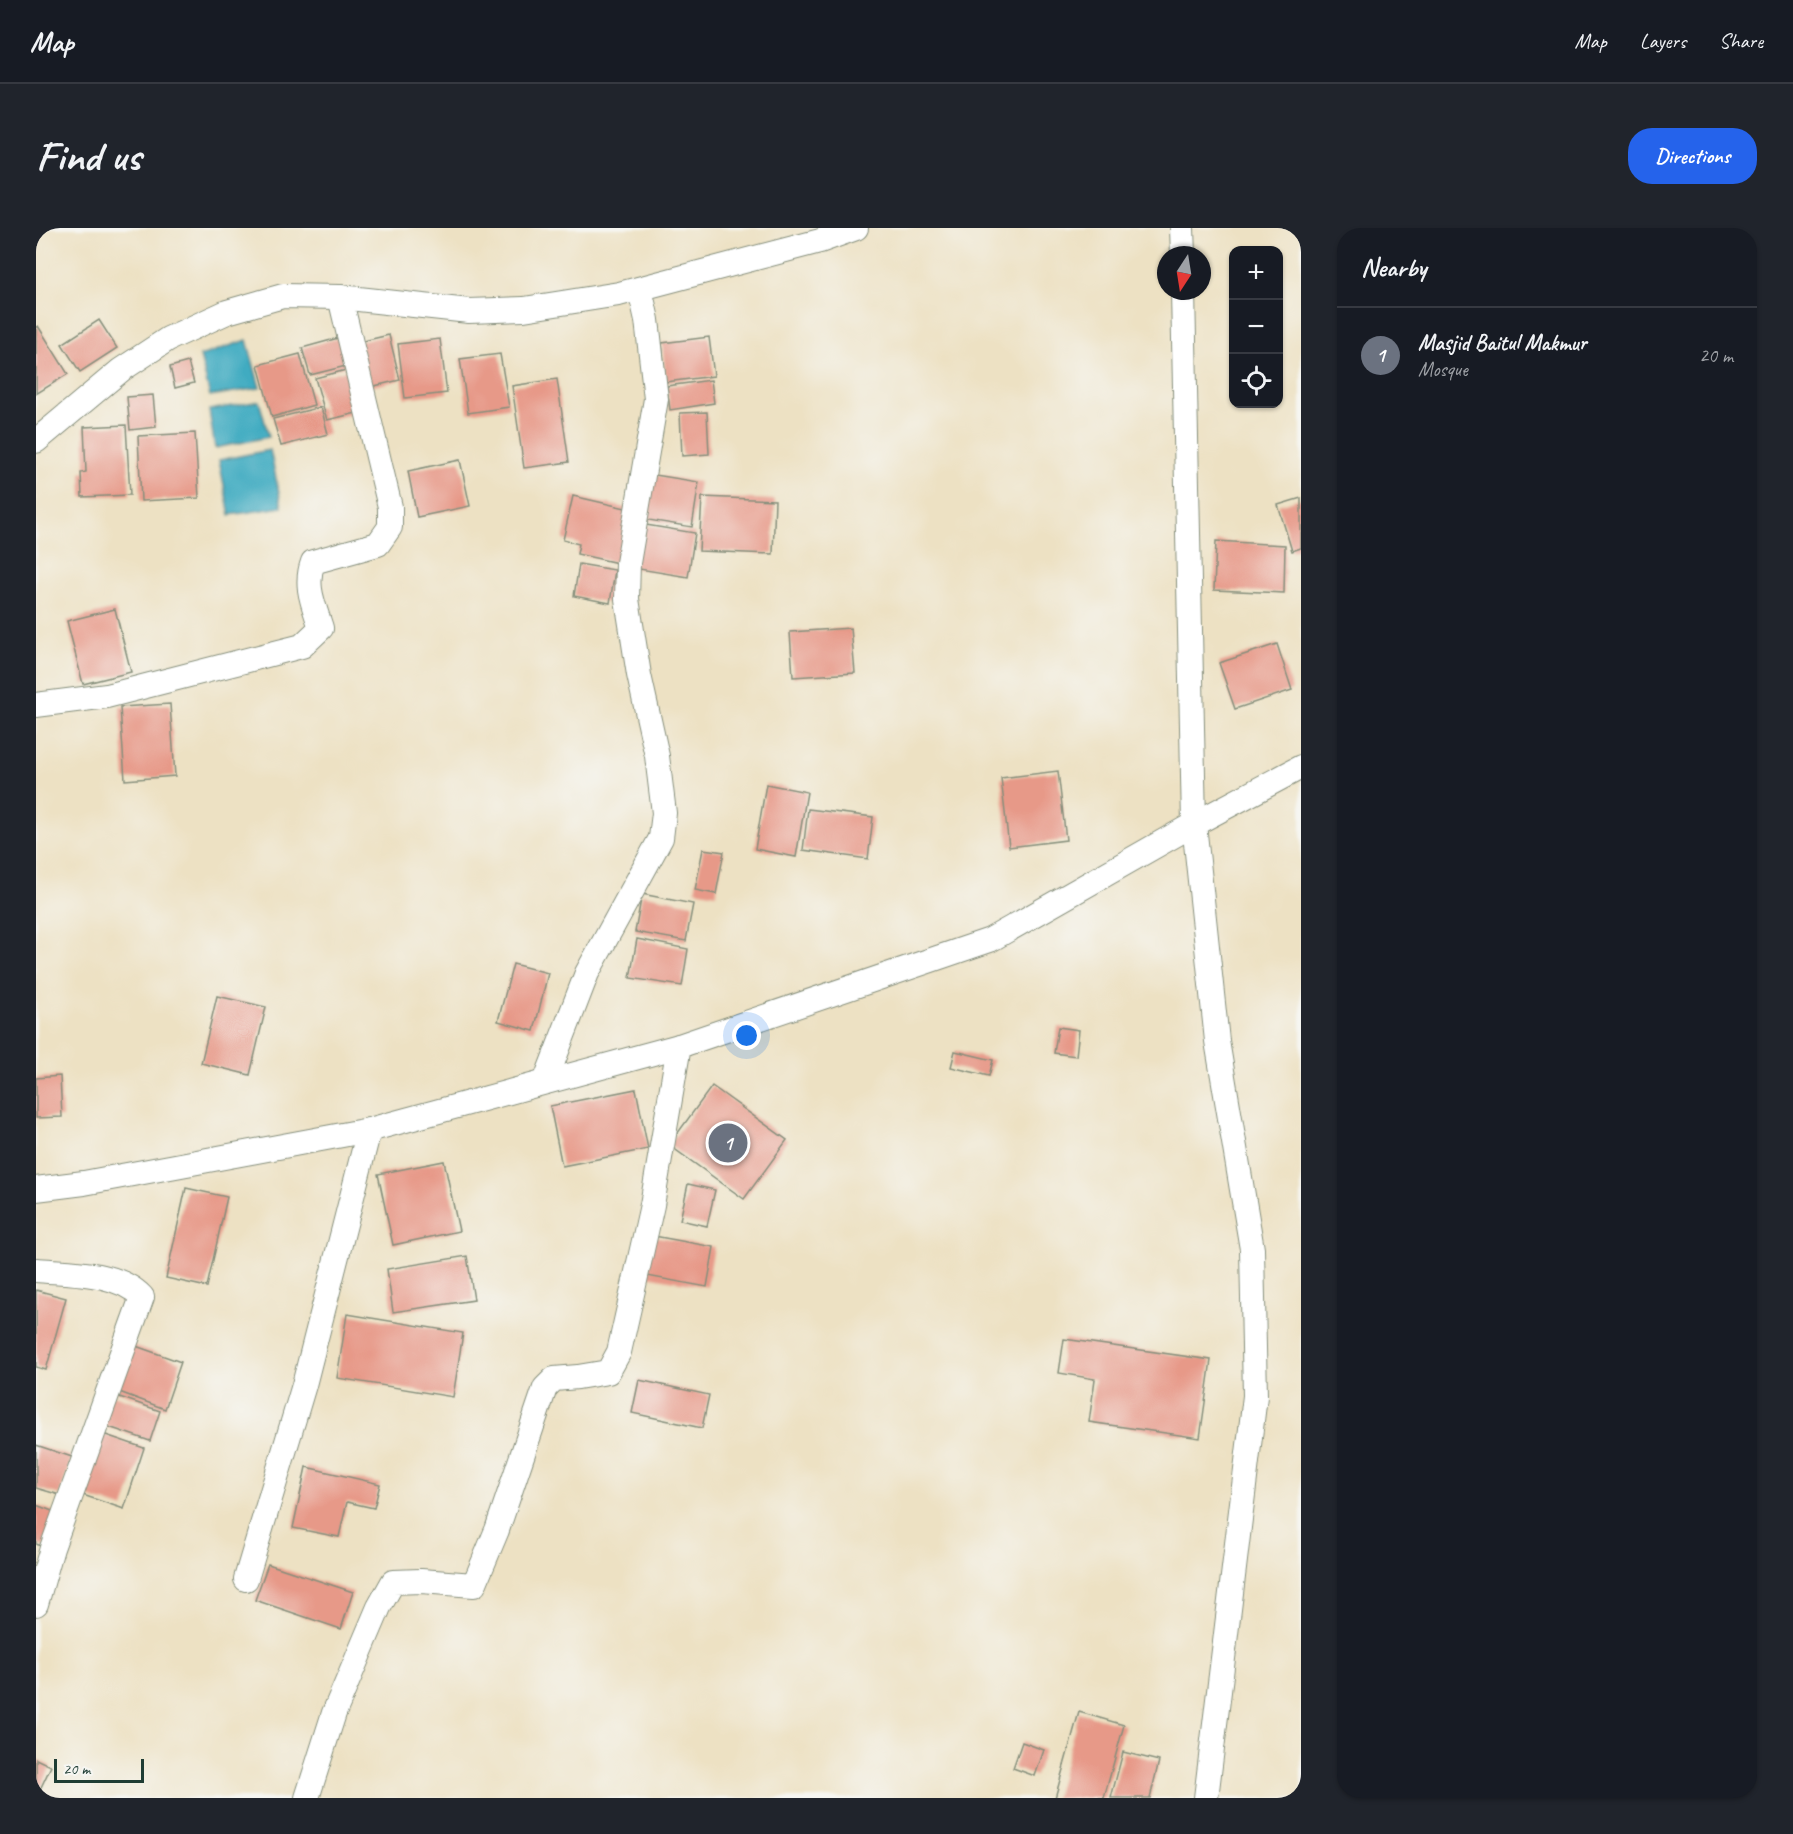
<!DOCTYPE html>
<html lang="en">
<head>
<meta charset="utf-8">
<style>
  :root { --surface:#171b24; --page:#20242c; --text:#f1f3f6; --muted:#9ea1a6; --line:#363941; --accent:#2563eb }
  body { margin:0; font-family:Caveat,sans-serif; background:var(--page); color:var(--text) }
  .controls { position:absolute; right:18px; top:18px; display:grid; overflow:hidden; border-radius:12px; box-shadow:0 2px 4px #0004 }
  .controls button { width:54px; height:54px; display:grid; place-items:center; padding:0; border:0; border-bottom:2px solid var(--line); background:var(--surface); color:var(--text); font:30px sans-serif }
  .compass { position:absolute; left:1121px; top:18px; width:54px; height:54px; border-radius:50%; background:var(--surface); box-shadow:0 2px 4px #0004; rotate:192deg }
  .scale { position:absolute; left:18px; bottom:15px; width:90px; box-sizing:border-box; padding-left:6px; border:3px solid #1f3d34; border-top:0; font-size:16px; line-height:21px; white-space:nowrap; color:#1f3d34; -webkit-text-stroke:4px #f6f6f2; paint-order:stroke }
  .you { position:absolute; left:711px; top:808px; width:21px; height:21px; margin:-15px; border:4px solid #fff; border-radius:50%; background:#1a73e8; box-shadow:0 0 0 9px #1a73e833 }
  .badge { display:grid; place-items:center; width:39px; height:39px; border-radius:50%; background:var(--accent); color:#fff; font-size:20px; font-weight:700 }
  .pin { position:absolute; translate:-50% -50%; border:3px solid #fff; box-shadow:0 2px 6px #0006 }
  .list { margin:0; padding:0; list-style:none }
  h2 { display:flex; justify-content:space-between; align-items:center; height:78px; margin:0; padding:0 24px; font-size:26px }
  h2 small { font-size:20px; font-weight:400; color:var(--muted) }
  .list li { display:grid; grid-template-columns:39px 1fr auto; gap:18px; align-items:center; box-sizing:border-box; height:96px; padding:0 24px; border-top:2px solid var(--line) }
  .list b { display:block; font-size:22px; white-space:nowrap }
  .list p { margin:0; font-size:20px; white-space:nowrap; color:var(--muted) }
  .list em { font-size:20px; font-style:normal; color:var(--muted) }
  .icon { flex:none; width:33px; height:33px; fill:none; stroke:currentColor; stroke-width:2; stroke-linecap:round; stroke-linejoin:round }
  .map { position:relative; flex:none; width:1265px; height:1570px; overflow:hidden; border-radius:24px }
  header { display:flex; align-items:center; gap:36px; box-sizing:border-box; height:84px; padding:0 30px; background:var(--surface); border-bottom:2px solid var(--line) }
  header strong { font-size:28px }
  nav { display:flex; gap:33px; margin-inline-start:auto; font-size:21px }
  .intro { display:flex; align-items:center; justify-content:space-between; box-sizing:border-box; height:144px; padding:0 36px }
  h1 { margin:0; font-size:42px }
  .button { padding:15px 27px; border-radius:24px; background:var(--accent); color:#fff; font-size:21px; font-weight:700 }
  main { display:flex; gap:36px; padding:0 36px }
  aside { flex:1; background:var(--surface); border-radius:24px; box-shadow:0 2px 4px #0004 }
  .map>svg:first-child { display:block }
  .water { fill:#41abc1; stroke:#30747a; stroke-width:1.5 }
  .building { fill:#e79988 }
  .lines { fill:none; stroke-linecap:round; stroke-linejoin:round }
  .street-casing { stroke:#868f7c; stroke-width:26 }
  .street { stroke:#fff; stroke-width:24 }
</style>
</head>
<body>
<header>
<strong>Map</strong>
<nav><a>Map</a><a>Layers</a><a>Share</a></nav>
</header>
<div class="intro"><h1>Find us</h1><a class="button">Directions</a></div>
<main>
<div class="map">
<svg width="1265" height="1570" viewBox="0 0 1265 1570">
  <rect width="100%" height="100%" fill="#f6f6f2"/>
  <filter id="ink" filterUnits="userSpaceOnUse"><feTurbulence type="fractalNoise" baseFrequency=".0167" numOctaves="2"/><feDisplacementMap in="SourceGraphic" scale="12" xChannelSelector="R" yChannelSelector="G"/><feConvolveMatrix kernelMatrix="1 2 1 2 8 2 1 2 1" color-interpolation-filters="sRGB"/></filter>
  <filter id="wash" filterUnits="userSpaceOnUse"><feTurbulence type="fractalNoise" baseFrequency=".008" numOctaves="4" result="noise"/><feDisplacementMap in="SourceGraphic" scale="24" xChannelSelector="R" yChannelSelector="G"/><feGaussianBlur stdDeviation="1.35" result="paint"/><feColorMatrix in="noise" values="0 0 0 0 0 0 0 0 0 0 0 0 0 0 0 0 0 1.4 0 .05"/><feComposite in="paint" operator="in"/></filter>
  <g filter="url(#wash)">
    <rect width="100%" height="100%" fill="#ede1c3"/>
    <g class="water">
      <polygon points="211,112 224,160 174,168 164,128"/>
      <polygon points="223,173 233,209 179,220 173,182"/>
      <polygon points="234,222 246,279 194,287 183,232"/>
    </g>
    <g id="blocks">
      <g class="building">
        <polygon points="63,92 81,120 44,144 26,116"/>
        <polygon points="2,98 32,146 0,166 0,99"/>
        <polygon points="353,107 364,152 334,159 323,114"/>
        <polygon points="306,109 314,137 274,147 266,120"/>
        <polygon points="673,109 678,148 630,154 626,115"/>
        <polygon points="404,111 411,165 369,170 362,116"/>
        <polygon points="264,126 278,177 236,189 222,137"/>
        <polygon points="464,126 473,179 432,185 424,131"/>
        <polygon points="152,134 158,155 139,160 134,139"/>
        <polygon points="314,141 325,184 291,192 279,150"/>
        <polygon points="521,151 533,234 488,240 476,158"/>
        <polygon points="675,152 678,175 634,182 631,158"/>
        <polygon points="117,167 120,199 94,202 91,169"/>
        <polygon points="285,179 292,206 245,218 237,191"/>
        <polygon points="671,184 673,226 646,228 644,185"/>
        <polygon points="90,197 94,267 46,269 45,245 50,244 48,199"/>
        <polygon points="159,205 163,270 105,273 102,208"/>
        <polygon points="424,232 434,278 381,289 372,243"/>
        <polygon points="613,246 663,254 656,299 606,291"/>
        <polygon points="537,268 594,281 582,335 541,326 543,316 527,312"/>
        <polygon points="666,269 739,272 737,326 663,323"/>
        <polygon points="1265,270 1265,320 1256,323 1242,277"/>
        <polygon points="604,296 659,305 652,349 597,340"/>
        <polygon points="1180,313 1249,317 1248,365 1178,362"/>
        <polygon points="543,336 579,342 574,375 538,368"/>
        <polygon points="79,381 95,444 47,456 31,393"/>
        <polygon points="815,400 819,445 757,449 754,404"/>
        <polygon points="1241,416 1256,462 1199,481 1183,435"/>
        <polygon points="134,476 139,548 89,552 84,479"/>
        <polygon points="1022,543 1030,612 973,619 965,550"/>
        <polygon points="730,556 771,564 760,629 719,621"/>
        <polygon points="772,581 837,589 832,631 767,622"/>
        <polygon points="667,621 688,624 680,666 659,662"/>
        <polygon points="606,666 657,676 650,713 599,704"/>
        <polygon points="601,711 652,721 646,758 594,750"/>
        <polygon points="477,736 512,745 498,803 462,793"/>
        <polygon points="181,768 230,779 214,847 165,835"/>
        <polygon points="1022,799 1043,802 1040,828 1018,825"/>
        <polygon points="919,823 957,832 953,848 915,839"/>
        <polygon points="24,848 26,889 0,890 0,850"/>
        <polygon points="676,858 751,912 708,971 633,917"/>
        <polygon points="600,861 612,921 526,938 514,878"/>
        <polygon points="408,933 423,1003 357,1017 342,946"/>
        <polygon points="652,956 679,962 671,998 644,992"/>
        <polygon points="150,960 191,969 171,1059 130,1050"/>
        <polygon points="618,1008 678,1019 671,1059 611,1048"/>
        <polygon points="431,1028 438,1072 357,1084 351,1041"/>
        <polygon points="0,1062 30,1070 10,1142 0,1139"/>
        <polygon points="311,1086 427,1105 417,1169 301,1150"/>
        <polygon points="1028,1111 1175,1132 1164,1210 1053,1194 1059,1151 1023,1145"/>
        <polygon points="94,1116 145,1134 129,1181 78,1162"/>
        <polygon points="603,1152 673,1167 666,1200 596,1185"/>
        <polygon points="75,1166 124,1183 114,1213 64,1196"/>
        <polygon points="64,1205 108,1220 88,1281 44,1266"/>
        <polygon points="0,1217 36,1229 24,1267 0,1260"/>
        <polygon points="270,1239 344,1256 338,1280 311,1274 303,1309 257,1300"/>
        <polygon points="0,1277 19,1284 8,1319 0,1316"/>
        <polygon points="232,1336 317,1364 305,1401 219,1372"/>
        <polygon points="1043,1484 1088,1497 1068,1570 1019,1570"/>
        <polygon points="986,1514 1008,1522 999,1548 977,1540"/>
        <polygon points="1087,1524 1123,1533 1114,1570 1075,1570"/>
        <polygon points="0,1531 15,1538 0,1570"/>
      </g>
    </g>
  </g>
  <g filter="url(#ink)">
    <use href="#blocks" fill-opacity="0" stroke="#868f7c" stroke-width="1.5"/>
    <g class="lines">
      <g class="street-casing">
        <g id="street">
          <polyline points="1146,0 1147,27"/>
          <polyline points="1147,63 1158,596 1181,813 1216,1021 1219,1168 1170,1570"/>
          <polyline points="0,213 85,142 132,111 191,84 247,68 304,69 433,83 488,81 583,66 784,13 820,0"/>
          <path d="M0 477 71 468 266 418 285 400C278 377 268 358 277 334L342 316 354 299V279L304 69"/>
          <polyline points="509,854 551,745 625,610 628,585 621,528 603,447 591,371 592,335 620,171 611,92 604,61"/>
          <polyline points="0,961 48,955 333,902 643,818 954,712 1158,596 1265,539"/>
          <path d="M0 1042C33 1045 82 1043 106 1069L16 1320 0 1376"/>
          <polyline points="210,1351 268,1157 333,902"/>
          <polyline points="271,1570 298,1485 343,1379 357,1354 385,1353 438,1357 461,1302 509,1160 518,1151 542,1149 572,1144 583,1124 616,977 643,818"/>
        </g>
      </g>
      <use href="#street" class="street"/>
    </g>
  </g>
</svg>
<div class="controls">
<button>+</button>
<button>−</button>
<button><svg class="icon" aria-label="locate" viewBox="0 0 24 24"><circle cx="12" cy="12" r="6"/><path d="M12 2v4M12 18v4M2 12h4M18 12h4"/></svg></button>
</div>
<svg class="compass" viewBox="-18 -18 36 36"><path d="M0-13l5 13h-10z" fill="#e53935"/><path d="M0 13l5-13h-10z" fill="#9ea1a6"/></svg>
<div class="scale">20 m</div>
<div class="you"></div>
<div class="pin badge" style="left:692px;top:915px;background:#6b7280">1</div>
</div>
<aside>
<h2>Nearby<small></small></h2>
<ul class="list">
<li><span class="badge" style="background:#6b7280">1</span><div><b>Masjid Baitul Makmur</b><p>Mosque</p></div><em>20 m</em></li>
</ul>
</aside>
</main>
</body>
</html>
